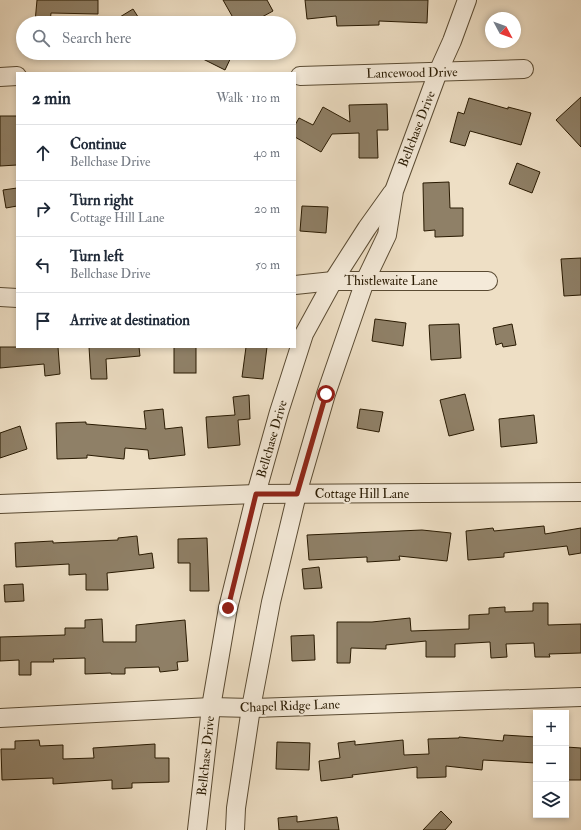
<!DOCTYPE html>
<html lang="en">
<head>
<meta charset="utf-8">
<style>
  :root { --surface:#fff; --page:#f6f6f7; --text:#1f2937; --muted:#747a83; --line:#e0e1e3 }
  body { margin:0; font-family:"IM FELL Double Pica",serif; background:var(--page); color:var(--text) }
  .controls { position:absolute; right:12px; bottom:12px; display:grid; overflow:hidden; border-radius:0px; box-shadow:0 2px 6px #0003 }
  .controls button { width:36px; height:36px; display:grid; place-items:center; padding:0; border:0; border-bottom:1px solid var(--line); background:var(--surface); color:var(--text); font:20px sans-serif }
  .compass { position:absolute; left:485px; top:12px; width:36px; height:36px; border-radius:50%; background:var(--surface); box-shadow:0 2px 6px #0003; rotate:131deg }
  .stop { position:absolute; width:12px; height:12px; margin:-9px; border:3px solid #8f2418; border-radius:50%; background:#fff }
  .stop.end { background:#8f2418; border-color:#fff; box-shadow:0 1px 4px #0008 }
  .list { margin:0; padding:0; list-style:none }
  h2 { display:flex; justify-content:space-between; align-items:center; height:52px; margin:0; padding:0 16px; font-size:17px }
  h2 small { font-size:13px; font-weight:400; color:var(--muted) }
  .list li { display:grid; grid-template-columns:26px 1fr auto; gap:12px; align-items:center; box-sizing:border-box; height:56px; padding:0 16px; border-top:1px solid var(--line) }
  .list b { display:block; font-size:15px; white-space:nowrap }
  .list p { margin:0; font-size:13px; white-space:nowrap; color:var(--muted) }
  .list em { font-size:13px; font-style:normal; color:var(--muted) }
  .icon { flex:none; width:22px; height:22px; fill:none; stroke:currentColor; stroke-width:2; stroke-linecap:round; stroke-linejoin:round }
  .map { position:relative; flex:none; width:581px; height:830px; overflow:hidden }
  .search { position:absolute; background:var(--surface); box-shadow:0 2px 6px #0003; left:16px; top:16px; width:280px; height:44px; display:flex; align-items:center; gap:10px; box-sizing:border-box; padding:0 14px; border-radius:22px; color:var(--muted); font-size:15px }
  .panel { position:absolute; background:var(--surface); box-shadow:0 2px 6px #0003; left:16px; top:72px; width:280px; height:276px; border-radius:0px }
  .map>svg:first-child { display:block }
  .building { fill:#8f8067; stroke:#291a02 }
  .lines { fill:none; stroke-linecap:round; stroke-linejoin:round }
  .minor-casing { stroke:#5a4b33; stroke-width:20 }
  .minor { stroke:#f4ead9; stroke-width:18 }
  .route { stroke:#8f2418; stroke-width:5 }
  .labels { text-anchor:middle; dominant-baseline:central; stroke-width:4; stroke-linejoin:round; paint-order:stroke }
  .street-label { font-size:13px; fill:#291a02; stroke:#f4ead9 }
</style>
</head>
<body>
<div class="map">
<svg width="581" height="830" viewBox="0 0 581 830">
  <rect width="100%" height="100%" fill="#eedfc5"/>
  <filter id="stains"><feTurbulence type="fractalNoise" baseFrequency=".005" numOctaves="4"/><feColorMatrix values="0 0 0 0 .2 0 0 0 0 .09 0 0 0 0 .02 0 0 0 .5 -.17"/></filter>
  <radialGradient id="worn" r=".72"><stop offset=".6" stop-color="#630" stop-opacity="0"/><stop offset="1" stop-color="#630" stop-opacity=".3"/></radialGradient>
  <g class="building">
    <polygon points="37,0 98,0 98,14 51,13 50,23 35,22"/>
    <polygon points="223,0 267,0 273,11 251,23 236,23"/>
    <polygon points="305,0 428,0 427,23 379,21 379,25 337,26 336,16 307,19"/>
    <polygon points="133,9 142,23 110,23"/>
    <polygon points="191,53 233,53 225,70"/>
    <polygon points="581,97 581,147 556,120"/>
    <polygon points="469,98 508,109 508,107 531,113 521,145 470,131 465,146 450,142 458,112 464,114"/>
    <polygon points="387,104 388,130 377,130 378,158 359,158 359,133 332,134 321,152 295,137 295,125 299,118 313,125 323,107 350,122 349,105"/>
    <polygon points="0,116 17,116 17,165 0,166"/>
    <polygon points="517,163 540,172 532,193 509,184"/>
    <polygon points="449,182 450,208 463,208 463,236 435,237 435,230 424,231 423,183"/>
    <polygon points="17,188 17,206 6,208 3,190"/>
    <polygon points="302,206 328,207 326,233 300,231"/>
    <polygon points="581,258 581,295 564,296 561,259"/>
    <polygon points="375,319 406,323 403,346 372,341"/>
    <polygon points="459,324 461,358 431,360 429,325"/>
    <polygon points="512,324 516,345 503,347 502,343 496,345 493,328"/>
    <polygon points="0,347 58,347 60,374 45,376 44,364 0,368"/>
    <polygon points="89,347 139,347 140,356 106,359 107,379 91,379"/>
    <rect x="174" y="347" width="22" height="26"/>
    <polygon points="246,347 267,347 263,379 242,377"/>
    <polygon points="465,394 474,430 449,436 440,400"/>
    <polygon points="249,395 250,419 238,420 240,445 208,448 206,417 235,415 233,397"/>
    <polygon points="163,409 165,429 182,427 185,455 149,459 148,450 125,448 124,459 87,455 87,458 57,459 56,423 86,422 86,424 146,429 144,411"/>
    <polygon points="360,409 383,412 379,432 357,428"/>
    <polygon points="534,415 537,443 501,447 499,419"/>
    <polygon points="20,426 27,449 0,458 0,433"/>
    <polygon points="544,526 545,534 581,528 581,553 569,555 567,546 504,553 504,557 468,560 466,531 493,528 494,531"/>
    <polygon points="422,530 451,533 447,561 399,556 400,560 367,562 367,557 309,560 307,535"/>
    <polygon points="137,536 139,555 152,553 154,568 107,573 108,590 86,590 86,574 69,575 69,564 16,567 15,543 53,541 53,543 118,540 118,538"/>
    <polygon points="207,538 209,591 190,591 190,563 178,563 178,539"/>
    <polygon points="319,567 322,588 304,589 302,569"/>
    <polygon points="23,584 24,601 5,602 4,585"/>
    <polygon points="533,603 548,603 548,625 581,624 581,653 549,654 550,657 535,657 534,643 506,644 507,657 491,658 490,642 455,644 455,657 426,657 426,641 386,645 386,649 351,648 350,663 337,663 337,622 372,622 410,618 411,631 469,629 469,615 489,614 489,608 505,607 505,612 533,611"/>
    <polygon points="102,619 103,642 136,642 136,625 185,620 188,661 177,662 178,670 160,672 159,667 125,668 125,674 111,674 111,673 85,674 85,658 53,659 54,662 31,662 31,675 19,675 19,660 0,661 0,637 65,635 65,628 85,628 85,620"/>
    <polygon points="314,635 315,660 292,661 291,636"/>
    <polygon points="504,735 536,737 536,763 483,760 482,770 446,766 446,777 417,778 417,767 352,775 353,777 321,781 319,761 340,758 338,743 355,741 355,745 403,740 404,755 429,754 428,739 459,738 459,737 503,741"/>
    <polygon points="39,740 40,746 63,745 63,759 94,758 93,748 155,744 155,758 169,758 169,782 132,783 132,788 112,789 112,780 53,784 53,778 2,780 1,749 15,749 15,741"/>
    <polygon points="277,742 310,743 309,770 276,769"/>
    <polygon points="566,747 581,748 581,780 566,780"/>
    <polygon points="441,811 452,822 445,830 423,830"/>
    <polygon points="297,816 297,822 337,817 339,830 279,830 278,818"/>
  </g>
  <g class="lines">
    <g class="minor-casing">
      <g id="minor">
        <polyline points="300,76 524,69"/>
        <polyline points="0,77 17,76"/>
        <polyline points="295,285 333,281 488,281"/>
        <polyline points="0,297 17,298"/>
        <polyline points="0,504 256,494 581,492"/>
        <polyline points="0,718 211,707 251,708 581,697"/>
        <polyline points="197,830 211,707 228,608 256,494 279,412 304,334 333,281 367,228 392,193"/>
        <polyline points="235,830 236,808 251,708 271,602 297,494 326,394 365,281 387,235 394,191 438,72 452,41 467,0"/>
      </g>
    </g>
    <use href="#minor" class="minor"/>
  </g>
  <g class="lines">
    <polyline class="route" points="228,608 256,494 297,494 326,394"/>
  </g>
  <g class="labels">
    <g class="street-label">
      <text transform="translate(412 73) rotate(-1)">Lancewood Drive</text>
      <text transform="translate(417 129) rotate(-69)">Bellchase Drive</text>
      <text x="391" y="281">Thistlewaite Lane</text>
      <text transform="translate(272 439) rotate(-74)">Bellchase Drive</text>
      <text x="362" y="494">Cottage Hill Lane</text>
      <text transform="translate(290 706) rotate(-2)">Chapel Ridge Lane</text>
      <text transform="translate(206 756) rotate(-84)">Bellchase Drive</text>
    </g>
  </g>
  <rect width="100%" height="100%" filter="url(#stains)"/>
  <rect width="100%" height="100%" fill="url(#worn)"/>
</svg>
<div class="controls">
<button>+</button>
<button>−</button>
<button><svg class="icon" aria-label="layers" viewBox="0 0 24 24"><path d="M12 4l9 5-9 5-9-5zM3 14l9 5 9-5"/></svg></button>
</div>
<svg class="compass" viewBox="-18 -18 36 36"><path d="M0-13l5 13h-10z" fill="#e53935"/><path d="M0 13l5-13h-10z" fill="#747a83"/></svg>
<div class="stop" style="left:326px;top:394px"></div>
<div class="stop end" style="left:228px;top:608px"></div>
<div class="search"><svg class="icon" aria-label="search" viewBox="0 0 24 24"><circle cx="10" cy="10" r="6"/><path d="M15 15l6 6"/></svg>Search here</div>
<section class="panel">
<h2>2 min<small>Walk · 110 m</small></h2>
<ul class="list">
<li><svg class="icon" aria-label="ahead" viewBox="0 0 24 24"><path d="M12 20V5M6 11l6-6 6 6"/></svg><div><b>Continue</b><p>Bellchase Drive</p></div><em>40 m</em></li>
<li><svg class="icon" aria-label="right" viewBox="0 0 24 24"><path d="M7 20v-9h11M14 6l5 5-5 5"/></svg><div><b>Turn right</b><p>Cottage Hill Lane</p></div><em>20 m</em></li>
<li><svg class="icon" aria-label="left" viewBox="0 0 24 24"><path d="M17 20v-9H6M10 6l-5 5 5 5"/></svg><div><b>Turn left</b><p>Bellchase Drive</p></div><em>50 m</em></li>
<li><svg class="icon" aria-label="arrive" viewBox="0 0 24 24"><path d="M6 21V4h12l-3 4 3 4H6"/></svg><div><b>Arrive at destination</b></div></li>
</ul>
</section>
</div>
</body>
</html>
